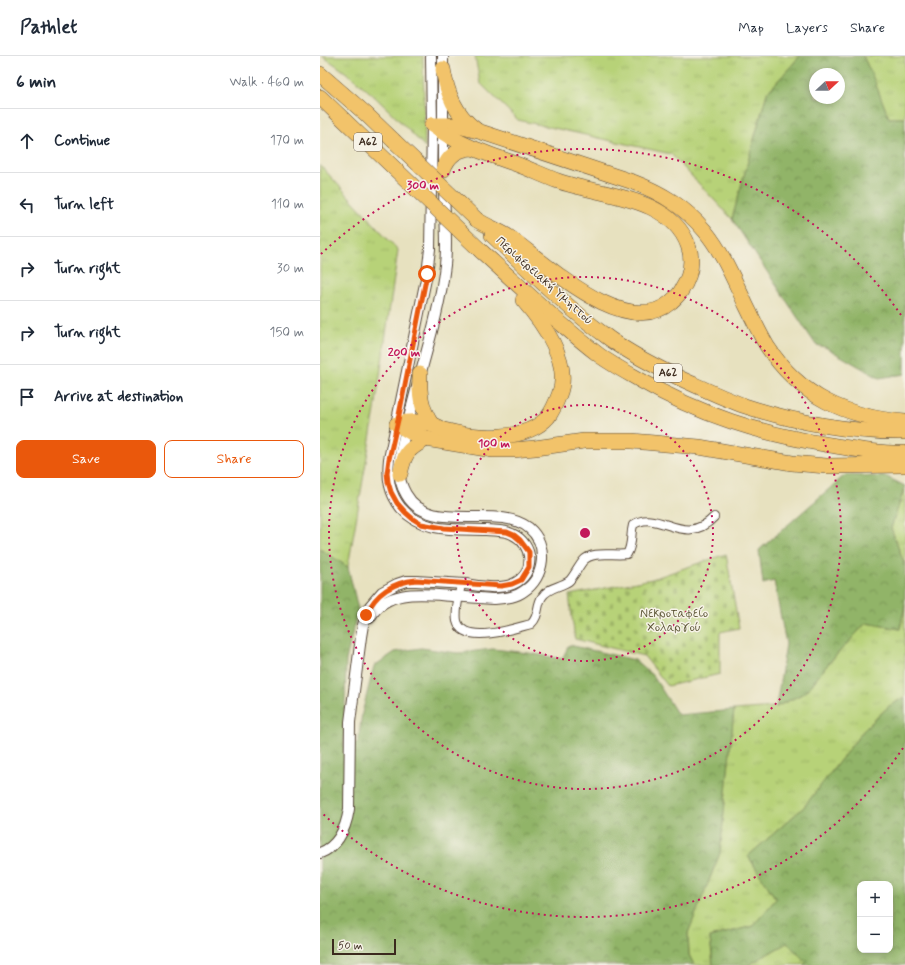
<!DOCTYPE html>
<html lang="en">
<head>
<meta charset="utf-8">
<style>
  :root { --surface:#fff; --page:#f6f6f7; --text:#1f2937; --muted:#747a83; --line:#e0e1e3; --accent:#ea580c }
  body { margin:0; font-family:Mynerve,sans-serif; background:var(--page); color:var(--text) }
  .controls { position:absolute; right:12px; bottom:12px; display:grid; overflow:hidden; border-radius:8px; box-shadow:0 2px 6px #0003 }
  .controls button { width:36px; height:36px; display:grid; place-items:center; padding:0; border:0; border-bottom:1px solid var(--line); background:var(--surface); color:var(--text); font:20px sans-serif }
  .compass { position:absolute; left:489px; top:12px; width:36px; height:36px; border-radius:50%; background:var(--surface); box-shadow:0 2px 6px #0003; rotate:68deg }
  .scale { position:absolute; left:12px; bottom:10px; width:64px; box-sizing:border-box; padding-left:4px; border:2px solid #3b2a1e; border-top:0; font-size:11px; line-height:14px; white-space:nowrap; color:#3b2a1e; -webkit-text-stroke:3px #f7f3e8; paint-order:stroke }
  .stop { position:absolute; width:12px; height:12px; margin:-9px; border:3px solid #ea580c; border-radius:50%; background:#fff }
  .stop.end { background:#ea580c; border-color:#fff; box-shadow:0 1px 4px #0008 }
  .list { margin:0; padding:0; list-style:none }
  h2 { display:flex; justify-content:space-between; align-items:center; height:52px; margin:0; padding:0 16px; font-size:17px }
  h2 small { font-size:13px; font-weight:400; color:var(--muted) }
  .list li { display:grid; grid-template-columns:26px 1fr auto; gap:12px; align-items:center; box-sizing:border-box; height:64px; padding:0 16px; border-top:1px solid var(--line) }
  .list b { display:block; font-size:15px; white-space:nowrap }
  .list em { font-size:13px; font-style:normal; color:var(--muted) }
  .actions { display:flex; gap:8px; padding:12px 16px }
  .actions a { flex:1; padding:9px 0; border:1px solid var(--accent); border-radius:8px; text-align:center; font-size:14px; color:var(--accent) }
  .actions .main { background:var(--accent); color:#fff }
  .icon { flex:none; width:22px; height:22px; fill:none; stroke:currentColor; stroke-width:2; stroke-linecap:round; stroke-linejoin:round }
  .map { position:relative; flex:none; width:585px; height:909px; overflow:hidden }
  header { display:flex; align-items:center; gap:24px; box-sizing:border-box; height:56px; padding:0 20px; background:var(--surface); border-bottom:1px solid var(--line) }
  header strong { font-size:19px }
  nav { display:flex; gap:22px; margin-inline-start:auto; font-size:14px }
  main { display:flex }
  aside { flex:1; background:var(--surface) }
  .map>svg:first-child { display:block }
  .grass { fill:url(#grass-tufts); stroke:#797e4b }
  .forest { fill:url(#forest-crowns); stroke:#666f43; fill-rule:evenodd }
  .cemetery { fill:url(#cemetery-stones); stroke:#797e4b }
  .lines { fill:none; stroke-linecap:round; stroke-linejoin:round }
  .minor-casing { stroke:#554536; stroke-width:10 }
  .tertiary-casing { stroke:#554536; stroke-width:12 }
  .motorway-casing { stroke:#554536; stroke-width:16 }
  .minor { stroke:#fff; stroke-width:8 }
  .tertiary { stroke:#fff; stroke-width:10 }
  .motorway { stroke:#f2c36a; stroke-width:15 }
  .motorway-bridge-casing { stroke:#554536; stroke-width:16; stroke-linecap:butt }
  .motorway-bridge { stroke:#f2c36a; stroke-width:15 }
  .route { stroke:#ea580c; stroke-width:5 }
  .ring { fill:none; stroke:#c2185b; stroke-width:2; stroke-dasharray:2 4 }
  .labels { text-anchor:middle; dominant-baseline:central; stroke-width:3; stroke-linejoin:round; paint-order:stroke }
  .shield { fill:#f7f3e8; stroke:#73665b; stroke-width:1 }
  .shield-label { font-size:11px; font-weight:bold; fill:#3b2a1e }
  .street-label { font-size:12px; fill:#3b2a1e; stroke:#f7f3e8 }
  .park-label { font-size:12px; fill:#5a5434; stroke:#f7f3e8 }
  .centre { fill:#c2185b; stroke:#f7f3e8; stroke-width:2 }
  .ring-label { font-size:12px; text-anchor:middle; font-weight:bold; fill:#c2185b; stroke:#f7f3e8; stroke-width:3; stroke-linejoin:round; paint-order:stroke }
</style>
</head>
<body>
<header>
<strong>Pathlet</strong>
<nav><a>Map</a><a>Layers</a><a>Share</a></nav>
</header>
<main>
<aside>
<h2>6 min<small>Walk · 460 m</small></h2>
<ul class="list">
<li><svg class="icon" aria-label="ahead" viewBox="0 0 24 24"><path d="M12 20V5M6 11l6-6 6 6"/></svg><div><b>Continue</b></div><em>170 m</em></li>
<li><svg class="icon" aria-label="left" viewBox="0 0 24 24"><path d="M17 20v-9H6M10 6l-5 5 5 5"/></svg><div><b>Turn left</b></div><em>110 m</em></li>
<li><svg class="icon" aria-label="right" viewBox="0 0 24 24"><path d="M7 20v-9h11M14 6l5 5-5 5"/></svg><div><b>Turn right</b></div><em>30 m</em></li>
<li><svg class="icon" aria-label="right" viewBox="0 0 24 24"><path d="M7 20v-9h11M14 6l5 5-5 5"/></svg><div><b>Turn right</b></div><em>150 m</em></li>
<li><svg class="icon" aria-label="arrive" viewBox="0 0 24 24"><path d="M6 21V4h12l-3 4 3 4H6"/></svg><div><b>Arrive at destination</b></div></li>
</ul>
<div class="actions"><a class="main">Save</a><a>Share</a></div>
</aside>
<div class="map">
<svg width="585" height="909" viewBox="0 0 585 909">
  <defs>
    <pattern id="grass-tufts" width="24" height="20" patternUnits="userSpaceOnUse"><rect width="24" height="20" fill="#b7d278"/><path d="M3 7l-1-3M5 7V3M7 7l1-3M15 17l-1-3M17 17v-4M19 17l1-3" fill="none" stroke="#9eb467"/></pattern>
    <pattern id="forest-crowns" width="20" height="18" patternUnits="userSpaceOnUse"><rect width="20" height="18" fill="#91b468"/><path d="M2 6a3 3 0 1 1 6 0M12 15a3 3 0 1 1 6 0" fill="none" stroke="#789355"/></pattern>
    <pattern id="cemetery-stones" width="16" height="16" patternUnits="userSpaceOnUse"><rect width="16" height="16" fill="#b7d278"/><path d="M2 7V4a2 2 0 0 1 4 0v3zM10 15v-3a2 2 0 0 1 4 0v3z" fill="#9eb467"/></pattern>
  </defs>
  <rect width="100%" height="100%" fill="#f7f3e8"/>
  <filter id="ink" filterUnits="userSpaceOnUse"><feTurbulence type="fractalNoise" baseFrequency=".025" numOctaves="2"/><feDisplacementMap in="SourceGraphic" scale="8" xChannelSelector="R" yChannelSelector="G"/><feConvolveMatrix kernelMatrix="1 2 1 2 8 2 1 2 1" color-interpolation-filters="sRGB"/></filter>
  <filter id="wash" filterUnits="userSpaceOnUse"><feTurbulence type="fractalNoise" baseFrequency=".012" numOctaves="4" result="noise"/><feDisplacementMap in="SourceGraphic" scale="16" xChannelSelector="R" yChannelSelector="G"/><feGaussianBlur stdDeviation="0.9" result="paint"/><feColorMatrix in="noise" values="0 0 0 0 0 0 0 0 0 0 0 0 0 0 0 0 0 1.4 0 .05"/><feComposite in="paint" operator="in"/></filter>
  <g filter="url(#wash)">
    <rect width="100%" height="100%" fill="#e7e1bf"/>
    <g class="grass">
      <path d="M2 0H103L105 91C73 58 41 24 2 0Z"/>
      <polygon points="155,0 480,0 447,37 412,163 351,98 198,64 160,27"/>
      <polygon points="543,0 585,0 585,62 569,62 552,20"/>
      <polygon points="0,109 78,194 55,354 28,511 0,493"/>
      <polygon points="585,431 585,510 571,472"/>
      <polygon points="585,549 585,641 569,650 543,675 484,751 428,800 456,843 433,870 390,881 393,909 374,909 369,899 368,877 400,797 414,654 456,651 486,636 508,608 546,567 580,573"/>
      <polygon points="467,887 486,906 483,909 428,909"/>
    </g>
    <g class="forest">
      <path d="M480 0H543L552 19 569 62H585V318L559 322 505 291 496 289 412 163 447 37ZM495 18H519V42H495Z"/>
      <polygon points="525,419 567,421 585,430 571,472 585,510 585,549 580,573 546,567 508,608 486,636 456,651 466,588 454,525 443,528 439,494"/>
      <polygon points="0,493 28,511 38,553 26,604 24,691 38,687 42,657 54,610 75,596 101,592 138,597 173,593 209,597 242,603 249,589 315,604 333,620 358,659 414,654 400,797 368,877 369,899 374,909 0,909"/>
      <path d="M585 641V909H483L486 906 467 887 428 909H393L390 881 433 870 456 843 428 800 484 751 543 675 569 650ZM540 828H570V894H540Z"/>
    </g>
    <polygon class="cemetery" points="406,498 419,572 400,576 400,618 348,630 324,600 255,583 249,539 332,523"/>
  </g>
  <g filter="url(#ink)">
    <g class="lines">
      <g class="minor-casing">
        <path id="minor" d="M141 528C139 540 135 554 137 565 143 590 195 572 211 568 220 560 216 550 222 541 228 531 241 531 249 525 252 523 259 510 263 505 272 494 294 500 307 498 313 488 310 480 313 469 338 451 364 493 394 461"/>
      </g>
      <g class="tertiary-casing">
        <g id="tertiary">
          <polyline points="123,0 123,111"/>
          <path d="M50 562C66 532 104 538 132 540 145 541 159 542 173 543 184 542 195 542 204 535 225 521 229 489 209 472 177 446 109 480 86 438 80 428 78 415 80 403 81 389 86 375 89 362 101 311 119 261 125 209 128 184 124 156 124 131"/>
          <path d="M0 797C19 790 26 772 29 753L30 666 41 581 43 569 50 550 62 536 77 528 86 525H96C113 526 129 527 145 528 160 530 179 534 193 528 216 518 214 488 192 478 184 474 175 475 166 474 136 473 102 477 81 452 69 437 67 422 69 403L107 218 110 193 112 69 111 0"/>
        </g>
      </g>
      <g class="motorway-casing">
        <g id="motorway">
          <path d="M123 13C127 37 135 58 155 73"/>
          <polyline points="0,18 46,58 73,84"/>
          <polyline points="0,41 96,133"/>
          <path d="M112 69H135L158 75 313 126C342 137 365 151 385 175 403 197 414 224 426 249 433 263 439 277 447 290 480 341 526 361 585 366"/>
          <path d="M112 69C139 89 165 97 196 108 210 113 224 120 238 125 281 140 350 140 368 189 374 205 370 221 361 235 359 239 355 242 351 246 305 285 226 207 189 181 179 175 167 170 157 164"/>
          <path d="M123 114C128 100 137 93 152 92"/>
          <path d="M172 179C210 215 247 252 290 283 314 300 340 313 366 325 386 334 405 343 425 350 474 366 533 377 585 376"/>
          <path d="M161 195C200 230 237 267 279 299 291 308 306 316 320 324 380 359 441 378 510 389 535 393 560 398 585 397"/>
          <path d="M100 318C99 337 101 353 112 369"/>
          <polyline points="77,368 92,377 106,383 173,394 193,394 215,392 264,385 312,385 379,391 472,407 506,410 585,409"/>
          <path d="M77 368C89 365 101 365 113 369 117 370 120 373 124 374 154 382 205 387 228 361 233 354 236 347 239 339 252 307 223 267 203 244"/>
          <path d="M80 418C85 396 87 394 106 383"/>
        </g>
      </g>
      <use href="#minor" class="minor"/>
      <use href="#tertiary" class="tertiary"/>
      <use href="#motorway" class="motorway"/>
      <g class="motorway-bridge-casing">
        <g id="motorway-bridge">
          <polyline points="73,84 157,164"/>
          <polyline points="96,133 161,195"/>
        </g>
      </g>
      <use href="#motorway-bridge" class="motorway-bridge"/>
    </g>
  </g>
  <g class="lines" filter="url(#ink)">
    <path class="route" d="M46 559C55 537 74 526 96 524L181 530 192 528 201 524 209 511V496L200 484 194 479 187 476 124 472 101 468 93 463 85 456 77 447 71 436 68 426 67 417 69 403 78 364 107 218"/>
  </g>
  <g class="ring">
    <circle cx="265" cy="477" r="128"/>
    <circle cx="265" cy="477" r="256"/>
    <path d="M583 692A384 384 0 0 1 1 756M1 198A384 384 0 0 1 583 262"/>
  </g>
  <g class="labels">
    <g class="shield">
      <rect x="34" y="77" width="28" height="18" rx="3"/>
      <rect x="334" y="308" width="28" height="18" rx="3"/>
    </g>
    <g class="shield-label">
      <text x="48" y="86">Α62</text>
      <text x="348" y="317">Α62</text>
    </g>
    <g class="street-label">
      <text transform="translate(224 225) rotate(42)">Περιφερειακή Υμηττού</text>
    </g>
    <g class="park-label">
      <text x="354" y="558">Νεκροταφείο<tspan x="354" dy="14">Χολαργού</tspan></text>
    </g>
  </g>
  <circle cx="265" cy="477" r="6" class="centre"/>
  <g class="ring-label">
    <text x="103" y="133">300 m</text>
    <text x="84" y="300">200 m</text>
    <text x="174" y="391">100 m</text>
  </g>
</svg>
<div class="controls">
<button>+</button>
<button>−</button>
</div>
<svg class="compass" viewBox="-18 -18 36 36"><path d="M0-13l5 13h-10z" fill="#e53935"/><path d="M0 13l5-13h-10z" fill="#747a83"/></svg>
<div class="scale">50 m</div>
<div class="stop" style="left:107px;top:218px"></div>
<div class="stop end" style="left:46px;top:559px"></div>
</div>
</main>
</body>
</html>
